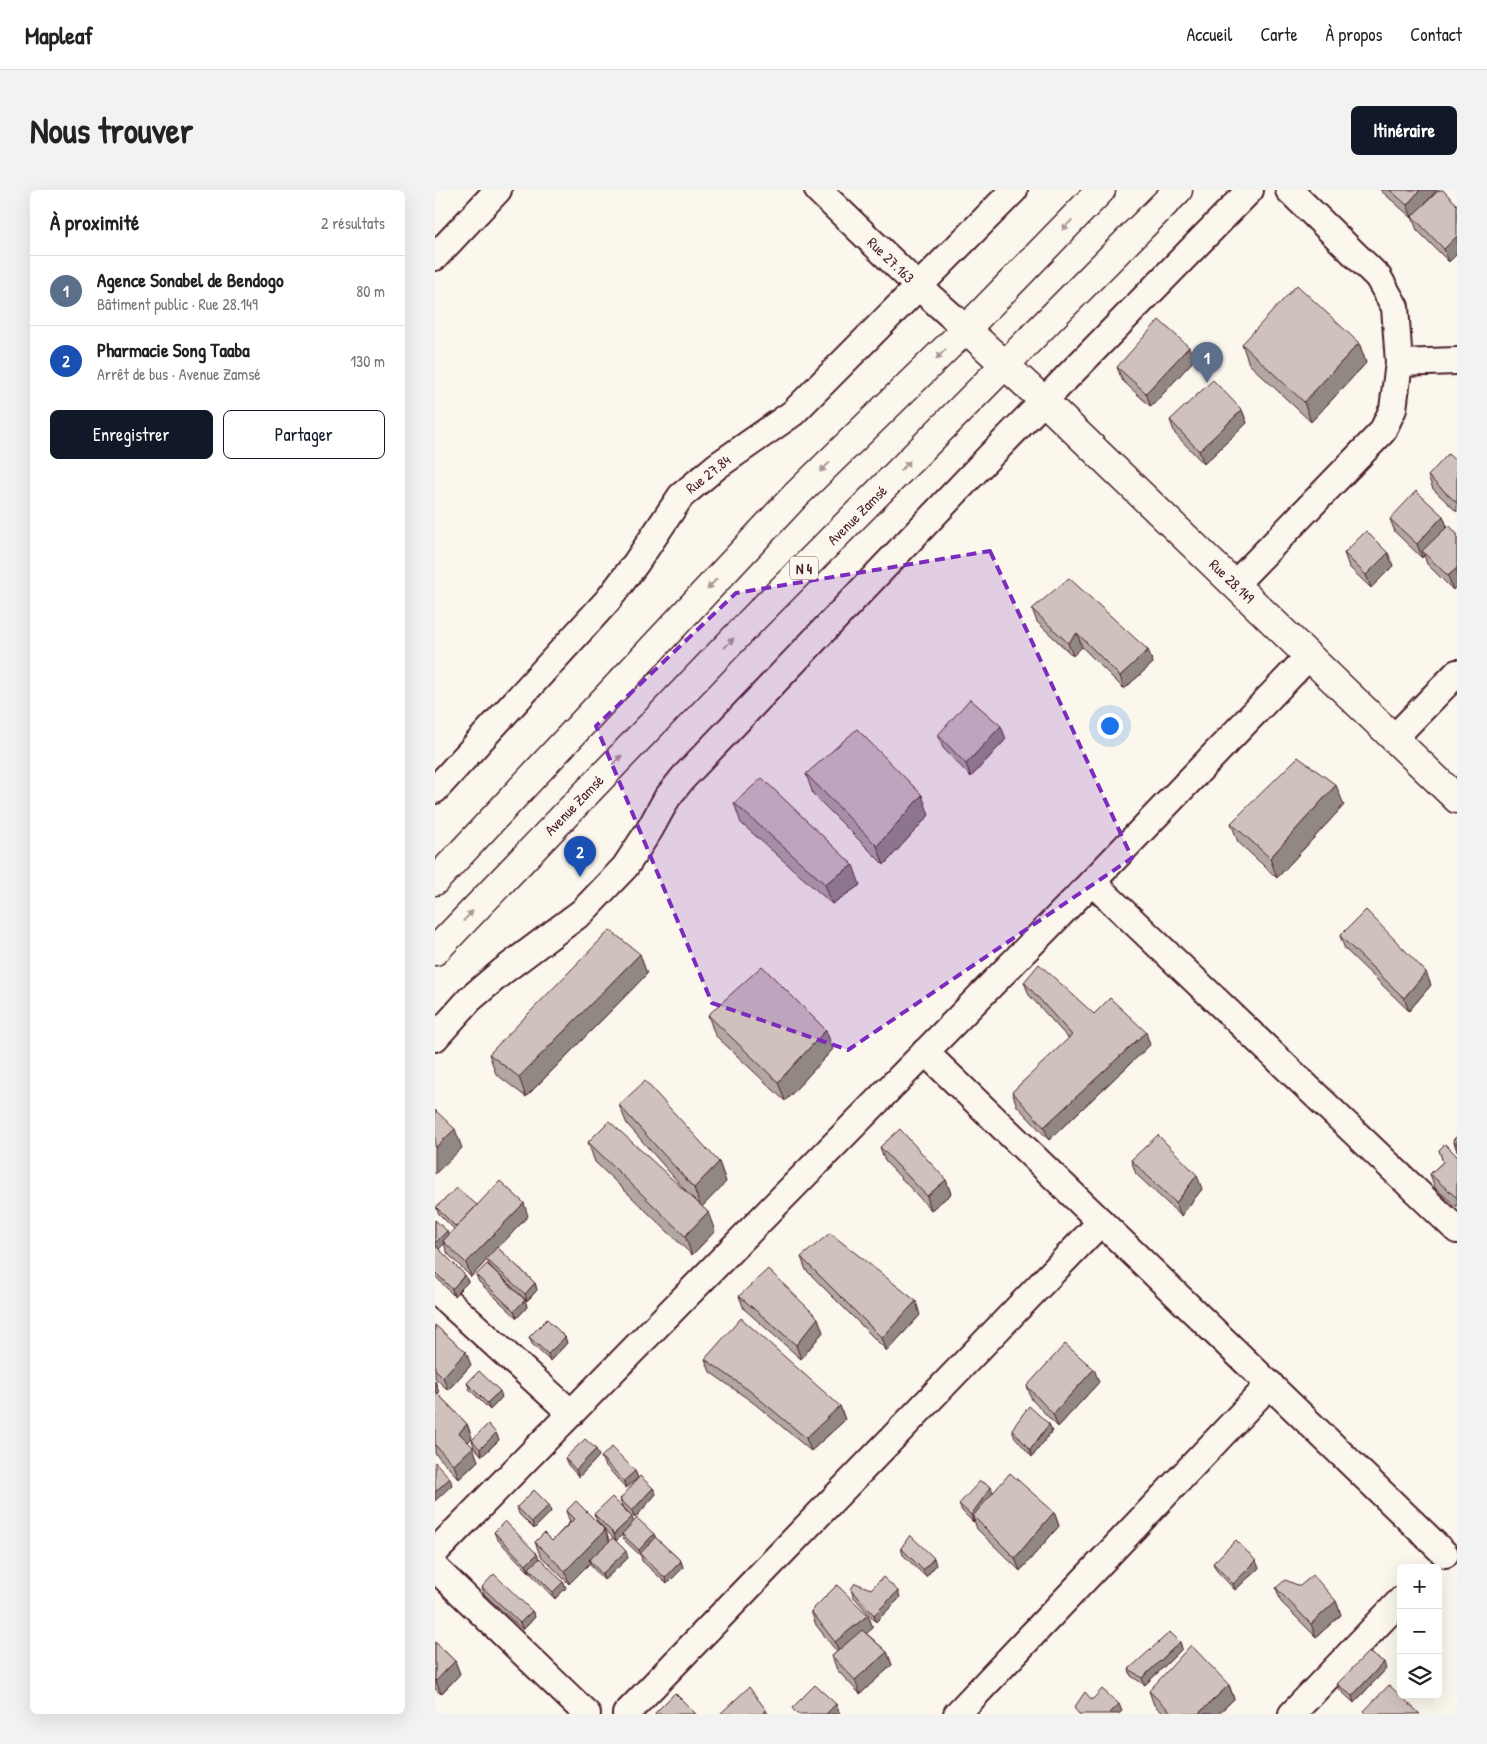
<!DOCTYPE html>
<html lang="fr">
<head>
<meta charset="utf-8">
<style>
  :root { --surface:#fff; --page:#f2f2f2; --text:#222; --muted:#767676; --line:#e0e0e0; --accent:#111827 }
  body { margin:0; font-family:"Patrick Hand",sans-serif; background:var(--page); color:var(--text) }
  .controls { position:absolute; right:15px; bottom:15px; display:grid; overflow:hidden; border-radius:8px; box-shadow:0 5px 20px #0002 }
  .controls button { width:45px; height:45px; display:grid; place-items:center; padding:0; border:0; border-bottom:1px solid var(--line); background:var(--surface); color:var(--text); font:25px sans-serif }
  .you { position:absolute; left:674px; top:535px; width:18px; height:18px; margin:-12px; border:4px solid #fff; border-radius:50%; background:#1a73e8; box-shadow:0 0 0 8px #1a73e833 }
  .badge { display:grid; place-items:center; width:32px; height:32px; border-radius:50%; background:var(--accent); color:#fff; font-size:16px; font-weight:700 }
  .pin { position:absolute; translate:-50% -41px; filter:drop-shadow(0 1px 2px #0008) }
  .pin::after { content:''; position:absolute; top:26px; width:18px; height:15px; background:inherit; clip-path:polygon(0 0,100% 0,50% 100%) }
  .list { margin:0; padding:0; list-style:none }
  h2 { display:flex; justify-content:space-between; align-items:center; height:65px; margin:0; padding:0 20px; font-size:21px }
  h2 small { font-size:16px; font-weight:400; color:var(--muted) }
  .list li { display:grid; grid-template-columns:32px 1fr auto; gap:15px; align-items:center; box-sizing:border-box; height:70px; padding:0 20px; border-top:1px solid var(--line) }
  .list b { display:block; font-size:19px; white-space:nowrap }
  .list p { margin:0; font-size:16px; white-space:nowrap; color:var(--muted) }
  .list em { font-size:16px; font-style:normal; color:var(--muted) }
  .actions { display:flex; gap:10px; padding:15px 20px }
  .actions a { flex:1; padding:11px 0; border:1px solid var(--accent); border-radius:8px; text-align:center; font-size:18px; color:var(--accent) }
  .actions .main { background:var(--accent); color:#fff }
  .icon { flex:none; width:28px; height:28px; fill:none; stroke:currentColor; stroke-width:2; stroke-linecap:round; stroke-linejoin:round }
  .map { position:relative; flex:none; width:1022px; height:1524px; overflow:hidden; border-radius:8px }
  header { display:flex; align-items:center; gap:30px; box-sizing:border-box; height:70px; padding:0 25px; background:var(--surface); border-bottom:1px solid var(--line) }
  header strong { font-size:24px }
  nav { display:flex; gap:28px; margin-inline-start:auto; font-size:18px }
  .intro { display:flex; align-items:center; justify-content:space-between; box-sizing:border-box; height:120px; padding:0 30px }
  h1 { margin:0; font-size:35px }
  .button { padding:12px 22px; border-radius:8px; background:var(--accent); color:#fff; font-size:18px; font-weight:700 }
  main { display:flex; gap:30px; padding:0 30px }
  aside { flex:1; background:var(--surface); border-radius:8px; box-shadow:0 5px 20px #0002 }
  .map>svg:first-child { display:block }
  .lines { fill:none; stroke-linecap:round; stroke-linejoin:round }
  .street-casing { stroke:#4a1f2b; stroke-width:30 }
  .secondary-casing { stroke:#4a1f2b; stroke-width:31 }
  .highway-casing { stroke:#4a1f2b; stroke-width:31 }
  .street { stroke:#fbf7ec; stroke-width:26 }
  .secondary { stroke:#fbf7ec; stroke-width:28 }
  .highway { stroke:#fbf7ec; stroke-width:28 }
  .wall { fill:#b2a7a2; stroke:#4a1f2b }
  .shaded-wall { fill:#918884; stroke:#4a1f2b }
  .building { fill:#cfc2bc; stroke:#4a1f2b }
  .oneway { fill:#ab9695 }
  .marked { fill:#7b2cbf; fill-opacity:0.2; stroke:#7b2cbf; stroke-width:4; stroke-dasharray:10 6; stroke-linejoin:round }
  .labels { text-anchor:middle; dominant-baseline:central; stroke-width:5; stroke-linejoin:round; paint-order:stroke }
  .shield { fill:#fbf7ec; stroke:#7f6065; stroke-width:1 }
  .shield-label { font-size:14px; font-weight:bold; fill:#4a1f2b }
  .street-label { font-size:15px; fill:#4a1f2b; stroke:#fbf7ec }
</style>
</head>
<body>
<header>
<strong>Mapleaf</strong>
<nav><a>Accueil</a><a>Carte</a><a>À propos</a><a>Contact</a></nav>
</header>
<div class="intro"><h1>Nous trouver</h1><a class="button">Itinéraire</a></div>
<main>
<aside>
<h2>À proximité<small>2 résultats</small></h2>
<ul class="list">
<li><span class="badge" style="background:#5c6f8a">1</span><div><b>Agence Sonabel de Bendogo</b><p>Bâtiment public · Rue 28.149</p></div><em>80 m</em></li>
<li><span class="badge" style="background:#1a4fb4">2</span><div><b>Pharmacie Song Taaba</b><p>Arrêt de bus · Avenue Zamsé</p></div><em>130 m</em></li>
</ul>
<div class="actions"><a class="main">Enregistrer</a><a>Partager</a></div>
</aside>
<div class="map">
<svg width="1022" height="1524" viewBox="0 0 1022 1524">
  <rect width="100%" height="100%" fill="#fbf7ec"/>
  <filter id="ink" filterUnits="userSpaceOnUse"><feTurbulence type="fractalNoise" baseFrequency=".02" numOctaves="2"/><feDisplacementMap in="SourceGraphic" scale="10" xChannelSelector="R" yChannelSelector="G"/><feConvolveMatrix kernelMatrix="1 2 1 2 8 2 1 2 1" color-interpolation-filters="sRGB"/></filter>
  <g filter="url(#ink)">
    <g class="lines">
      <g class="street-casing">
        <g id="street">
          <polyline points="383,0 483,96 531,139"/>
          <polyline points="0,67 63,0"/>
          <polyline points="964,173 1022,171"/>
          <polyline points="800,394 947,242 958,219 964,173 960,117 943,87 854,0"/>
          <polyline points="959,548 1022,483"/>
          <polyline points="0,600 173,410 201,373 246,306 282,276 358,223 579,0"/>
          <polyline points="657,692 1022,1040"/>
          <polyline points="0,848 35,809 68,781 147,722 190,677 215,639 232,608 248,588 553,268 815,0"/>
          <polyline points="490,862 1010,1364"/>
          <polyline points="0,1100 136,1223"/>
          <polyline points="0,1362 657,692 874,466"/>
          <polyline points="0,1378 152,1524"/>
          <polyline points="191,1524 666,1032"/>
          <polyline points="522,1524 835,1194"/>
          <polyline points="857,1524 966,1410"/>
        </g>
      </g>
      <g class="secondary-casing">
        <polyline id="secondary" points="531,139 609,211 1022,609"/>
      </g>
      <g class="highway-casing">
        <g id="highway">
          <polyline points="0,691 360,306 531,139 666,0"/>
          <polyline points="0,761 319,428 743,0"/>
        </g>
      </g>
      <use href="#street" class="street"/>
      <use href="#secondary" class="secondary"/>
      <use href="#highway" class="highway"/>
    </g>
    <g class="wall">
      <polygon points="945,0 1002,0 986,17 1004,0 1014,72 982,40 977,27 977,28"/>
      <polygon points="924,153 931,173 876,232 814,174 807,154"/>
      <polygon points="759,170 716,217 687,190 682,177"/>
      <polygon points="807,220 812,233 769,274 740,244 735,230"/>
      <polygon points="1022,272 1022,322 998,299 993,286"/>
      <polygon points="1008,326 1012,337 1022,344 1022,396 1018,400 992,374 989,365 987,368 960,342 955,329"/>
      <polygon points="909,363 953,363 958,376 936,398 914,377"/>
      <polygon points="597,419 713,460 718,473 689,499 647,457 638,466 602,432"/>
      <polygon points="503,545 571,549 536,587 508,558"/>
      <polygon points="371,584 494,625 449,675 378,604"/>
      <polygon points="299,613 425,695 397,714 306,633"/>
      <polygon points="909,615 842,688 803,652 796,633"/>
      <polygon points="905,746 996,795 974,821 910,759"/>
      <polygon points="212,784 91,907 61,884 54,864"/>
      <polygon points="589,792 659,824 715,855 614,950 582,916 577,902 634,849 594,805"/>
      <polygon points="273,825 398,859 350,911 280,845"/>
      <polygon points="184,915 284,972 291,992 267,1016 280,1041 257,1065 160,972 153,952 251,1001 192,934"/>
      <polygon points="1022,946 1022,961 1018,950"/>
      <polygon points="445,957 511,990 516,1004 496,1020 450,971"/>
      <polygon points="1004,960 1022,966 1022,1017 1000,998 995,984 1008,972"/>
      <polygon points="696,970 767,999 746,1026 701,984"/>
      <polygon points="42,1015 93,1026 63,1058 100,1093 102,1100 92,1111 54,1075 52,1070 36,1087 13,1064 9,1054 4,1059 30,1085 33,1092 19,1106 0,1086 0,1030 14,1045 19,1039 4,1024 1,1017"/>
      <polygon points="366,1067 485,1125 452,1161 371,1080"/>
      <polygon points="41,1085 90,1110 92,1117 82,1128 44,1092"/>
      <polygon points="304,1106 388,1142 366,1169 309,1119"/>
      <polygon points="0,1135 36,1175 13,1200 0,1188"/>
      <polygon points="94,1147 130,1147 132,1153 115,1171 97,1154"/>
      <polygon points="270,1169 405,1216 410,1230 376,1261 320,1214 275,1182"/>
      <polygon points="0,1191 4,1203 3,1204 32,1234 37,1248 33,1252 43,1271 24,1289 0,1263"/>
      <polygon points="664,1192 623,1237 597,1210 592,1196"/>
      <polygon points="32,1193 67,1207 55,1220 35,1200"/>
      <polygon points="614,1234 617,1241 597,1267 579,1246 577,1239"/>
      <polygon points="61,1243 64,1250 47,1266 39,1257 37,1250"/>
      <polygon points="164,1266 144,1287 133,1275 130,1268"/>
      <polygon points="166,1267 200,1281 203,1288 191,1298 169,1274"/>
      <polygon points="218,1298 221,1304 200,1328 187,1316 185,1309"/>
      <polygon points="558,1302 619,1322 624,1336 585,1381 542,1339 539,1330 538,1332 527,1321 524,1314"/>
      <polygon points="82,1317 116,1322 99,1339 84,1324"/>
      <polygon points="131,1321 170,1340 175,1351 193,1368 169,1390 157,1377 155,1373 134,1394 105,1365 100,1352 117,1351 135,1332"/>
      <polygon points="159,1324 198,1332 219,1344 220,1347 246,1371 248,1378 232,1394 207,1371 206,1366 189,1350 187,1345 181,1351 162,1331"/>
      <polygon points="59,1342 104,1369 128,1392 131,1398 120,1409 97,1385 95,1381 94,1382 62,1349"/>
      <polygon points="466,1358 501,1375 491,1387 468,1365"/>
      <polygon points="778,1373 824,1378 800,1400 781,1380"/>
      <polygon points="47,1397 97,1421 100,1427 88,1440 49,1404"/>
      <polygon points="841,1398 901,1411 906,1425 881,1447 846,1412"/>
      <polygon points="416,1399 436,1399 465,1408 441,1432 418,1406"/>
      <polygon points="376,1421 433,1425 438,1438 431,1443 452,1462 457,1475 425,1504 402,1480 397,1466 402,1462 381,1435"/>
      <polygon points="0,1452 20,1471 25,1484 6,1504 0,1499"/>
      <polygon points="745,1452 747,1459 710,1495 696,1486 694,1479"/>
      <polygon points="951,1479 919,1513 905,1500 902,1494"/>
      <polygon points="794,1495 799,1509 783,1524 729,1524 719,1515 714,1501"/>
    </g>
    <g class="shaded-wall">
      <polygon points="985,0 1002,0 977,28 972,15"/>
      <polygon points="1022,46 1022,64 1014,72 1009,59"/>
      <polygon points="924,153 931,173 876,232 869,212"/>
      <polygon points="754,157 759,170 716,217 711,203"/>
      <polygon points="807,220 812,233 769,274 764,261"/>
      <polygon points="1008,326 1013,339 987,361 989,365 987,368 982,354"/>
      <polygon points="953,363 958,376 936,398 931,385"/>
      <polygon points="1022,378 1022,396 1018,400 1013,386"/>
      <polygon points="642,443 647,457 638,466 633,453"/>
      <polygon points="713,460 718,473 689,499 685,486"/>
      <polygon points="566,536 571,549 536,587 531,574"/>
      <polygon points="901,595 909,615 842,688 835,668"/>
      <polygon points="487,605 494,625 449,675 442,656"/>
      <polygon points="418,675 425,695 397,714 390,694"/>
      <polygon points="205,764 212,784 91,907 84,887"/>
      <polygon points="991,782 996,795 974,821 969,808"/>
      <polygon points="391,840 398,859 350,911 343,892"/>
      <polygon points="711,842 715,855 614,950 609,937"/>
      <polygon points="20,939 27,958 0,984 0,958"/>
      <polygon points="284,972 291,992 266,1018 259,998"/>
      <polygon points="762,985 767,999 746,1026 741,1013"/>
      <polygon points="511,990 516,1004 496,1020 492,1006"/>
      <polygon points="89,1013 93,1026 36,1087 31,1073"/>
      <polygon points="273,1022 280,1041 257,1065 250,1046"/>
      <polygon points="12,1041 15,1048 8,1051 9,1054 3,1060 0,1053"/>
      <polygon points="30,1085 33,1092 19,1106 17,1099"/>
      <polygon points="100,1093 102,1100 92,1111 90,1104"/>
      <polygon points="90,1110 92,1117 82,1128 79,1121"/>
      <polygon points="481,1111 485,1125 452,1161 447,1148"/>
      <polygon points="383,1128 388,1142 366,1169 361,1155"/>
      <polygon points="130,1147 132,1153 115,1171 113,1164"/>
      <polygon points="31,1162 36,1175 13,1200 8,1187"/>
      <polygon points="659,1179 664,1192 623,1237 618,1224"/>
      <polygon points="0,1191 4,1203 0,1208"/>
      <polygon points="65,1201 67,1207 55,1220 52,1213"/>
      <polygon points="405,1216 410,1230 376,1261 371,1248"/>
      <polygon points="32,1234 37,1248 28,1256 24,1243"/>
      <polygon points="614,1234 617,1241 597,1267 595,1260"/>
      <polygon points="61,1243 64,1250 47,1266 45,1259"/>
      <polygon points="38,1257 43,1271 24,1289 19,1275"/>
      <polygon points="161,1259 164,1266 144,1287 141,1280"/>
      <polygon points="200,1281 203,1288 191,1298 189,1291"/>
      <polygon points="15,1288 17,1295 0,1311 0,1302"/>
      <polygon points="556,1297 559,1304 538,1326 539,1330 538,1332 536,1325"/>
      <polygon points="218,1298 221,1304 200,1328 197,1321"/>
      <polygon points="114,1315 116,1322 99,1339 97,1332"/>
      <polygon points="619,1322 624,1336 585,1381 580,1368"/>
      <polygon points="197,1327 199,1334 187,1344 187,1345 181,1351 179,1344"/>
      <polygon points="170,1340 175,1353 154,1370 155,1373 134,1394 130,1381"/>
      <polygon points="219,1344 222,1351 206,1365 204,1360"/>
      <polygon points="191,1361 193,1368 169,1390 167,1384"/>
      <polygon points="102,1364 105,1371 94,1378 95,1381 94,1382 91,1375"/>
      <polygon points="499,1368 501,1375 491,1387 488,1380"/>
      <polygon points="246,1371 248,1378 232,1394 230,1388"/>
      <polygon points="821,1371 824,1378 800,1400 798,1394"/>
      <polygon points="128,1392 131,1398 120,1409 118,1402"/>
      <polygon points="463,1401 465,1408 441,1432 439,1425"/>
      <polygon points="901,1411 906,1425 881,1447 876,1434"/>
      <polygon points="97,1421 100,1427 88,1440 85,1433"/>
      <polygon points="433,1425 438,1438 405,1465 400,1452"/>
      <polygon points="745,1452 747,1459 710,1495 707,1488"/>
      <polygon points="452,1462 457,1475 425,1504 420,1490"/>
      <polygon points="20,1471 25,1484 6,1504 1,1491"/>
      <polygon points="949,1472 951,1479 919,1513 917,1506"/>
      <polygon points="794,1495 799,1509 783,1524 763,1524"/>
      <polygon points="401,1514 405,1524 391,1524"/>
      <polygon points="684,1514 687,1521 684,1524 674,1524"/>
      <polygon points="331,1520 333,1524 327,1524"/>
    </g>
    <g class="building">
      <polygon points="955,0 985,0 972,15"/>
      <polygon points="1004,0 1008,0 1022,15 1022,46 1009,59 977,26"/>
      <polygon points="862,95 924,153 869,212 807,154"/>
      <polygon points="724,130 754,157 711,203 682,177"/>
      <polygon points="778,190 807,220 764,261 735,230"/>
      <polygon points="1013,264 1022,272 1022,313 993,286"/>
      <polygon points="981,301 1008,326 982,354 955,329"/>
      <polygon points="1014,335 1022,344 1022,378 1013,386 987,361"/>
      <polygon points="931,341 953,363 931,385 909,363"/>
      <polygon points="634,388 713,460 685,486 642,443 633,453 597,419"/>
      <polygon points="535,509 566,536 531,574 503,545"/>
      <polygon points="422,539 487,605 442,656 371,584"/>
      <polygon points="863,567 901,595 835,668 796,633"/>
      <polygon points="327,588 418,675 390,694 299,613"/>
      <polygon points="931,720 991,782 969,808 905,746"/>
      <polygon points="175,740 205,764 84,887 54,864"/>
      <polygon points="604,774 659,824 675,808 711,842 609,937 577,902 637,845 589,792"/>
      <polygon points="327,776 391,840 343,892 273,825"/>
      <polygon points="210,891 284,972 259,998 184,915"/>
      <polygon points="0,920 20,939 0,958"/>
      <polygon points="174,931 273,1022 250,1046 153,952"/>
      <polygon points="465,939 511,990 492,1006 445,957"/>
      <polygon points="723,945 762,985 741,1013 696,970"/>
      <polygon points="1022,946 1022,955 1018,950"/>
      <polygon points="1010,954 1022,966 1022,1008 995,984 1008,972 1004,960"/>
      <polygon points="65,991 89,1013 31,1073 8,1051"/>
      <polygon points="22,998 42,1015 21,1037 1,1017"/>
      <polygon points="0,1030 12,1041 0,1053"/>
      <polygon points="395,1043 481,1111 447,1148 366,1067"/>
      <polygon points="1,1056 30,1085 17,1099 0,1082 0,1058"/>
      <polygon points="62,1057 100,1093 90,1104 51,1069"/>
      <polygon points="52,1074 90,1110 79,1121 41,1085"/>
      <polygon points="333,1079 383,1128 361,1155 304,1106"/>
      <polygon points="306,1128 405,1216 371,1248 315,1201 270,1169"/>
      <polygon points="112,1129 130,1147 113,1164 94,1147"/>
      <polygon points="0,1135 31,1162 8,1187 0,1179"/>
      <polygon points="630,1154 659,1179 618,1224 592,1196"/>
      <polygon points="44,1181 65,1201 52,1213 32,1193"/>
      <polygon points="1,1202 32,1234 24,1243 38,1257 19,1275 0,1255 0,1203"/>
      <polygon points="594,1216 614,1234 595,1260 577,1239"/>
      <polygon points="53,1234 61,1243 45,1259 37,1250"/>
      <polygon points="150,1249 161,1259 141,1280 130,1268"/>
      <polygon points="177,1257 200,1281 189,1291 166,1267"/>
      <polygon points="0,1272 15,1288 0,1302"/>
      <polygon points="575,1283 619,1322 580,1368 538,1326"/>
      <polygon points="205,1286 218,1298 197,1321 185,1309"/>
      <polygon points="545,1291 556,1297 536,1325 524,1314"/>
      <polygon points="99,1300 114,1315 97,1332 82,1317"/>
      <polygon points="177,1307 197,1327 179,1344 159,1324"/>
      <polygon points="141,1311 170,1340 130,1381 100,1352 109,1343 117,1351 139,1329 131,1321"/>
      <polygon points="202,1328 219,1344 204,1360 187,1344"/>
      <polygon points="70,1331 102,1364 91,1375 59,1342"/>
      <polygon points="475,1345 499,1368 488,1380 466,1358"/>
      <polygon points="220,1347 246,1371 230,1388 205,1364"/>
      <polygon points="178,1348 191,1361 167,1384 154,1370"/>
      <polygon points="801,1350 821,1371 798,1394 778,1373"/>
      <polygon points="105,1368 128,1392 118,1402 94,1378"/>
      <polygon points="59,1384 97,1421 85,1433 47,1397"/>
      <polygon points="878,1385 901,1411 876,1434 841,1398 850,1390 865,1396"/>
      <polygon points="448,1387 463,1401 439,1425 416,1399 420,1393 436,1399"/>
      <polygon points="402,1395 433,1425 400,1452 376,1421"/>
      <polygon points="427,1440 452,1462 420,1490 397,1466"/>
      <polygon points="735,1442 745,1452 707,1488 694,1479"/>
      <polygon points="0,1452 20,1471 1,1491 0,1490"/>
      <polygon points="756,1455 794,1495 763,1524 738,1524 714,1501"/>
      <polygon points="933,1462 949,1472 917,1506 902,1494"/>
      <polygon points="380,1495 401,1514 391,1524 362,1524 357,1518"/>
      <polygon points="954,1495 985,1524 932,1524 929,1521"/>
      <polygon points="314,1497 331,1520 327,1524 285,1524"/>
      <polygon points="667,1499 684,1514 674,1524 644,1524 639,1518 650,1502 657,1510"/>
      <polygon points="240,1503 261,1524 219,1524"/>
    </g>
    <defs><path id="oneway-solid" d="M-6-.8H1V-3.2L6.5 0L1 3.2V.8H-6Z" transform="scale(1.25)"/></defs>
    <g class="oneway">
      <use href="#oneway-solid" transform="translate(632 35) rotate(134)"/>
      <use href="#oneway-solid" transform="translate(506 164) rotate(135)"/>
      <use href="#oneway-solid" transform="translate(470 276) rotate(-45)"/>
      <use href="#oneway-solid" transform="translate(390 277) rotate(136)"/>
      <use href="#oneway-solid" transform="translate(277 394) rotate(133)"/>
      <use href="#oneway-solid" transform="translate(294 453) rotate(-46)"/>
      <use href="#oneway-solid" transform="translate(182 570) rotate(-46)"/>
      <use href="#oneway-solid" transform="translate(33 726) rotate(-47)"/>
    </g>
  </g>
  <path class="marked" d="M555 361 697 668 413 860 277 813 161 536 301 403Z"/>
  <g class="labels">
    <rect class="shield" x="355" y="366.5" width="28" height="23" rx="4"/>
    <g class="shield-label">
      <text x="369" y="378">N 4</text>
    </g>
    <g class="street-label">
      <text transform="translate(456 70) rotate(44)">Rue 27.163</text>
      <text transform="translate(273 284) rotate(-38)">Rue 27.84</text>
      <text transform="translate(422 325) rotate(-45)">Avenue Zamsé</text>
      <text transform="translate(797 391) rotate(44)">Rue 28.149</text>
      <text transform="translate(139 615) rotate(-46)">Avenue Zamsé</text>
    </g>
  </g>
</svg>
<div class="controls">
<button>+</button>
<button>−</button>
<button><svg class="icon" aria-label="layers" viewBox="0 0 24 24"><path d="M12 4l9 5-9 5-9-5zM3 14l9 5 9-5"/></svg></button>
</div>
<div class="you"></div>
<div class="pin badge" style="left:772px;top:193px;background:#5c6f8a">1</div>
<div class="pin badge" style="left:145px;top:687px;background:#1a4fb4">2</div>
</div>
</main>
</body>
</html>
